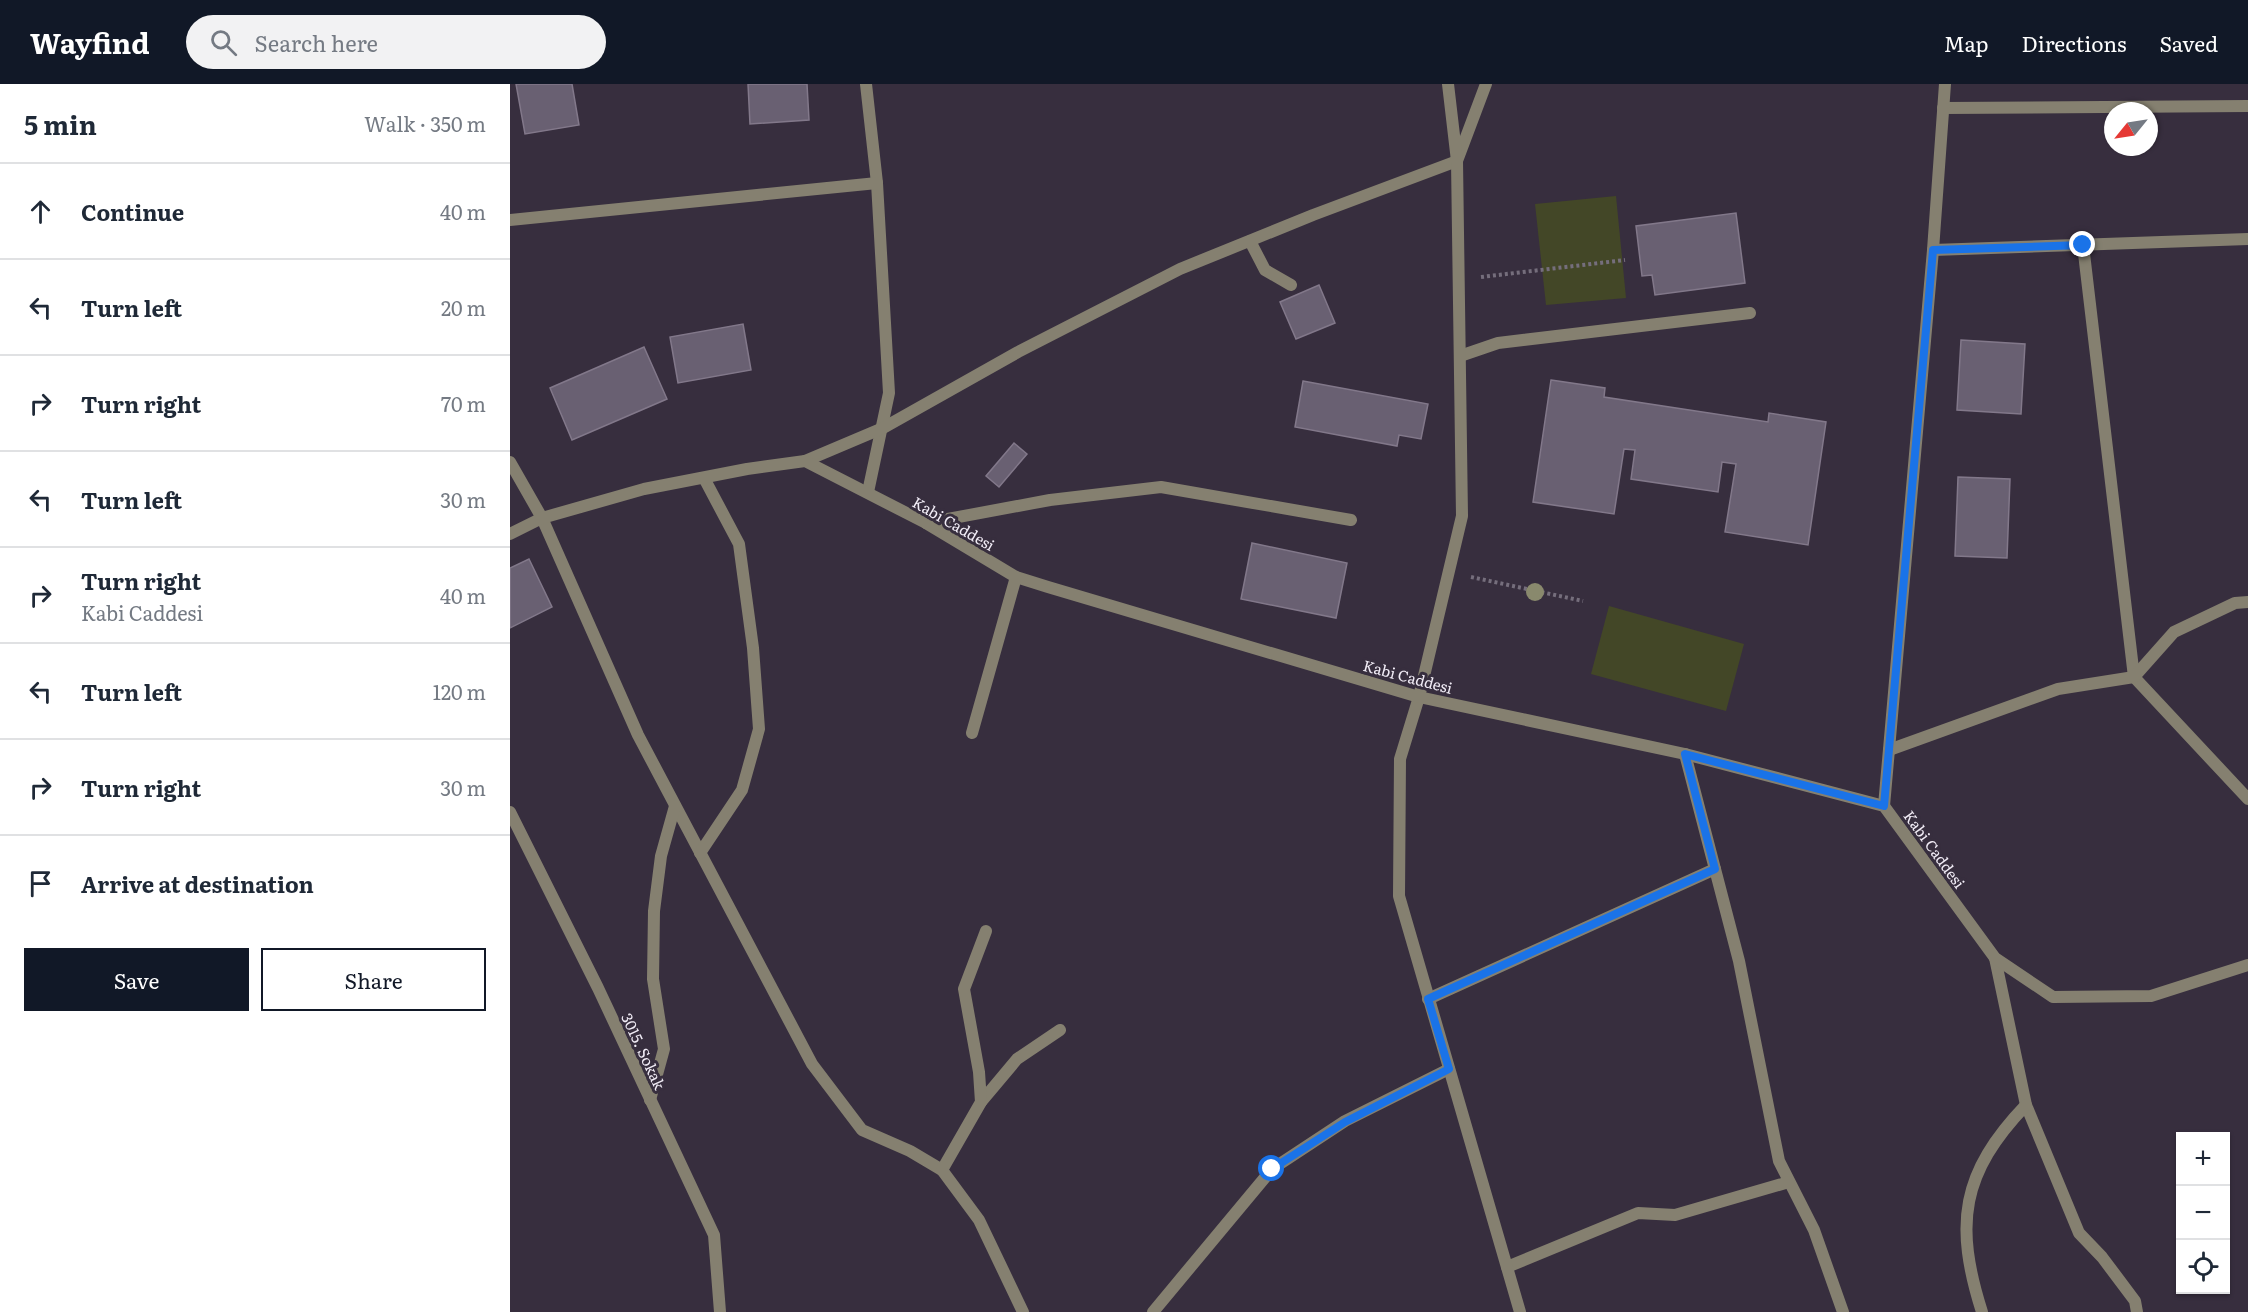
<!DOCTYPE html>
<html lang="en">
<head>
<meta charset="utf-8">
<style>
  :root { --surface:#fff; --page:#f2f2f3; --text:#1f2937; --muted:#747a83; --line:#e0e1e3; --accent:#111827 }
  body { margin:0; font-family:Literata,serif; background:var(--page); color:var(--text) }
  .controls { position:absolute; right:18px; bottom:18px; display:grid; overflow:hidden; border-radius:0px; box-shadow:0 2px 4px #0004 }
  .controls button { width:54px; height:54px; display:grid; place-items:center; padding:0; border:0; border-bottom:2px solid var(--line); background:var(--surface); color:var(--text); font:30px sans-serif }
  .compass { position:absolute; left:1594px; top:18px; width:54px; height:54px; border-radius:50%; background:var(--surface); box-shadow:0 2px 4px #0004; rotate:240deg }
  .stop { position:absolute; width:18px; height:18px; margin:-14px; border:4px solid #1a73e8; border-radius:50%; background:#fff }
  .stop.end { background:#1a73e8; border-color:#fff; box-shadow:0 2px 6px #0008 }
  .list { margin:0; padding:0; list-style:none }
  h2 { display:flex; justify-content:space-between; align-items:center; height:78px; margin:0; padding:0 24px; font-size:26px }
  h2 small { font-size:20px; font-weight:400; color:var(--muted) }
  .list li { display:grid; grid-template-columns:39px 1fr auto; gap:18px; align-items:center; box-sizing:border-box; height:96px; padding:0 24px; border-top:2px solid var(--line) }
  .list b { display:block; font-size:22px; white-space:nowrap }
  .list p { margin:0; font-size:20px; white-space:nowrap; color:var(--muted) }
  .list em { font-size:20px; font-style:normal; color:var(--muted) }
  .actions { display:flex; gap:12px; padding:18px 24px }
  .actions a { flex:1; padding:14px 0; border:2px solid var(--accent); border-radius:0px; text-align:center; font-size:21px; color:var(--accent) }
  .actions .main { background:var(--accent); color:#fff }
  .icon { flex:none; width:33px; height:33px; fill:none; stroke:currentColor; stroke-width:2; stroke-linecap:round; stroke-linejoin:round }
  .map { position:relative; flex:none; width:1738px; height:1228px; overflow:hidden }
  header { display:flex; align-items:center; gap:36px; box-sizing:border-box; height:84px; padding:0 30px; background:var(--accent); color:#fff }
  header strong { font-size:28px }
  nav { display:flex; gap:33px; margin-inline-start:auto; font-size:21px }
  .search { width:420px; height:54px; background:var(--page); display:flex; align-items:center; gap:15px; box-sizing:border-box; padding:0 21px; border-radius:33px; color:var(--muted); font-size:22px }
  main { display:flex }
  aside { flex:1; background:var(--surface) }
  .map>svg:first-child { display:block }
  .green { fill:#434727 }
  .building { fill:#696072; stroke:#82788a; stroke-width:1.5 }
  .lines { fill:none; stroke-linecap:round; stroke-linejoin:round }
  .path { stroke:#756e7c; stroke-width:4; stroke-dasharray:3 3; stroke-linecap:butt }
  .service { stroke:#858070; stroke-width:12 }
  .minor { stroke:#858070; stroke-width:12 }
  .tertiary { stroke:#858070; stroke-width:12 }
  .tree { fill:#89896d }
  .route { stroke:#1a73e8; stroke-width:8 }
  .labels { text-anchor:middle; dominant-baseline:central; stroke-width:6; stroke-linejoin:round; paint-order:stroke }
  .street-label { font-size:15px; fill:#f1ecf6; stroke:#372e3e }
</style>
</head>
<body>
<header>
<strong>Wayfind</strong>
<div class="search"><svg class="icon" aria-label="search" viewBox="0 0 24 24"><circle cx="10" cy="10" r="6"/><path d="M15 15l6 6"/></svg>Search here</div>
<nav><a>Map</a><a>Directions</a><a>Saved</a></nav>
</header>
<main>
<aside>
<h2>5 min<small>Walk · 350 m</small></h2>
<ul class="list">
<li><svg class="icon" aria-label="ahead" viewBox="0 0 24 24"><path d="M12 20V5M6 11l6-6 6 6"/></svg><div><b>Continue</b></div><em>40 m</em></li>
<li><svg class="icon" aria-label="left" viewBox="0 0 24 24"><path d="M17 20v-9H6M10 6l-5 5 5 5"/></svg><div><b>Turn left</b></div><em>20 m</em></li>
<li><svg class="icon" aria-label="right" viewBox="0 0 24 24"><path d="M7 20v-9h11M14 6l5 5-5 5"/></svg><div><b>Turn right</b></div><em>70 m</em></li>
<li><svg class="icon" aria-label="left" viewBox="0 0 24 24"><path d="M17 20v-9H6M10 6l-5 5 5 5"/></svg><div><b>Turn left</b></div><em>30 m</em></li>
<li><svg class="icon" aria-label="right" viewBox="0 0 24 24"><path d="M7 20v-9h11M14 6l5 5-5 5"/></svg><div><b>Turn right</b><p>Kabi Caddesi</p></div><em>40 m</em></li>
<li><svg class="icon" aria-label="left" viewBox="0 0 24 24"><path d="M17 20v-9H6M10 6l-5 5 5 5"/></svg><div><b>Turn left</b></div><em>120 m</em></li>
<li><svg class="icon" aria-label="right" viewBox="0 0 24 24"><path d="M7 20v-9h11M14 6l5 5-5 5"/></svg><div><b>Turn right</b></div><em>30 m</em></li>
<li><svg class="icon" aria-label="arrive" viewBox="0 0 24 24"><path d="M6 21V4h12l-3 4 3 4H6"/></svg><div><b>Arrive at destination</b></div></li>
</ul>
<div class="actions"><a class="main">Save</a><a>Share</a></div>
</aside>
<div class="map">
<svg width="1738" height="1228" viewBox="0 0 1738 1228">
  <rect width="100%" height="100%" fill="#372e3e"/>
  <g class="green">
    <polygon points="1106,112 1116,214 1036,221 1025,120"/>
    <polygon points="1099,522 1234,560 1216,627 1081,590"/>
  </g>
  <g class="building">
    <polygon points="6,0 62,0 69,41 15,50"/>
    <polygon points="238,0 297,0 299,36 240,40"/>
    <polygon points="1226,129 1235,199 1145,211 1142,191 1132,192 1126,142"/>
    <polygon points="809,201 825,239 786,255 770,218"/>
    <polygon points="233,240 241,286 168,299 160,253"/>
    <polygon points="1451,256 1515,260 1511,330 1447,326"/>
    <polygon points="134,263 157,315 62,356 40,304"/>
    <polygon points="1041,296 1095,304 1094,313 1258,338 1259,329 1316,338 1298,461 1215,448 1226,380 1212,378 1208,408 1121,395 1125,366 1114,365 1104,430 1023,418"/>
    <polygon points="793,297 918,320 911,355 889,351 887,362 785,343"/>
    <polygon points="504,359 517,370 489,403 476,392"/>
    <polygon points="1448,393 1500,395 1497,474 1445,472"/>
    <polygon points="742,459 837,479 826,534 731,515"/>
    <polygon points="19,475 42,523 0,544 0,484"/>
  </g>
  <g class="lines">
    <g class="path">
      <polyline points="971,193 1115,176"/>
      <polyline points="961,493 1073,517"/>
    </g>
    <g class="service">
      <polyline points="740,157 755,186 781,201"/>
      <polyline points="950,272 988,259 1240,229"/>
    </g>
    <g class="minor">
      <polyline points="356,0 367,99 379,309 358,408"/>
      <polyline points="1433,24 1738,22"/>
      <polyline points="0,136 367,99"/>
      <polyline points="1573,161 1624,593 1738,715"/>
      <polyline points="1423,166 1738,155"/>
      <polyline points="295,377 373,344 508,268 670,185 803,131 947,77 976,0"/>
      <polyline points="0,378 32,434 128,651 302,980 352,1046 400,1067 432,1086 469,1136 513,1228"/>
      <polyline points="416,439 540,416 651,403 841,436"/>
      <polyline points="462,649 506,493"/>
      <polyline points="1379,666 1548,605 1624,593 1664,548 1725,519 1738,518"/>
      <polyline points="1175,670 1229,877 1269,1077 1304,1146 1333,1228"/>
      <polyline points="1374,722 1423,166 1435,0"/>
      <polyline points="0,728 88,904 204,1151 210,1228"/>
      <polyline points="190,769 232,706 249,645 243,564 229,460 194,394"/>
      <polyline points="1485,874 1516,1021 1569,1149 1592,1173 1625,1217 1627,1228"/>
      <polyline points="918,915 1205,785"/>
      <polyline points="140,1016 154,965 143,895 144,827 151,772 165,722"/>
      <polyline points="471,1018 507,975 550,946"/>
      <polyline points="432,1086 471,1018 469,988 454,905 476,847"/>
      <polyline points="997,1183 1128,1129 1165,1131 1279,1098"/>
      <polyline points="643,1228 762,1085 835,1037 939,985"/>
      <path d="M1472 1228C1444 1140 1451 1089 1516 1021"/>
    </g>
    <g class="tertiary">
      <polyline points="938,0 947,77 952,432 909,613 890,675 889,812 1010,1228"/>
      <polyline points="0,450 32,434 134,405 237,385 295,377 416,439 506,493 538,503 909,613 1175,670 1374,722 1485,874 1543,913 1641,912 1738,881"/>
    </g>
  </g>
  <circle class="tree" cx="1025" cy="508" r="9"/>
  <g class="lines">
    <polyline class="route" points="762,1085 835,1038 939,985 918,915 1205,785 1175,670 1374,722 1423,166 1573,161"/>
  </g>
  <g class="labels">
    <g class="street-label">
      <text transform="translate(444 439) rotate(30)">Kabi Caddesi</text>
      <text transform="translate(898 592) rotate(15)">Kabi Caddesi</text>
      <text transform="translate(1425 765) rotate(54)">Kabi Caddesi</text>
      <text transform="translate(134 967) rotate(65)">3015. Sokak</text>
    </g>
  </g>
</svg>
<div class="controls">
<button>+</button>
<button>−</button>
<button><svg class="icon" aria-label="locate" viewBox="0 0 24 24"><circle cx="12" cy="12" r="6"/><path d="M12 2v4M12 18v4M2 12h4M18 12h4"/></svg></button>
</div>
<svg class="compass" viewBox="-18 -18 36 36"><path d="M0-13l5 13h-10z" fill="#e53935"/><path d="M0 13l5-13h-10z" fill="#747a83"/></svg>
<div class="stop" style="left:762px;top:1085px"></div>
<div class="stop end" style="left:1573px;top:161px"></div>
</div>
</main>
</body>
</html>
